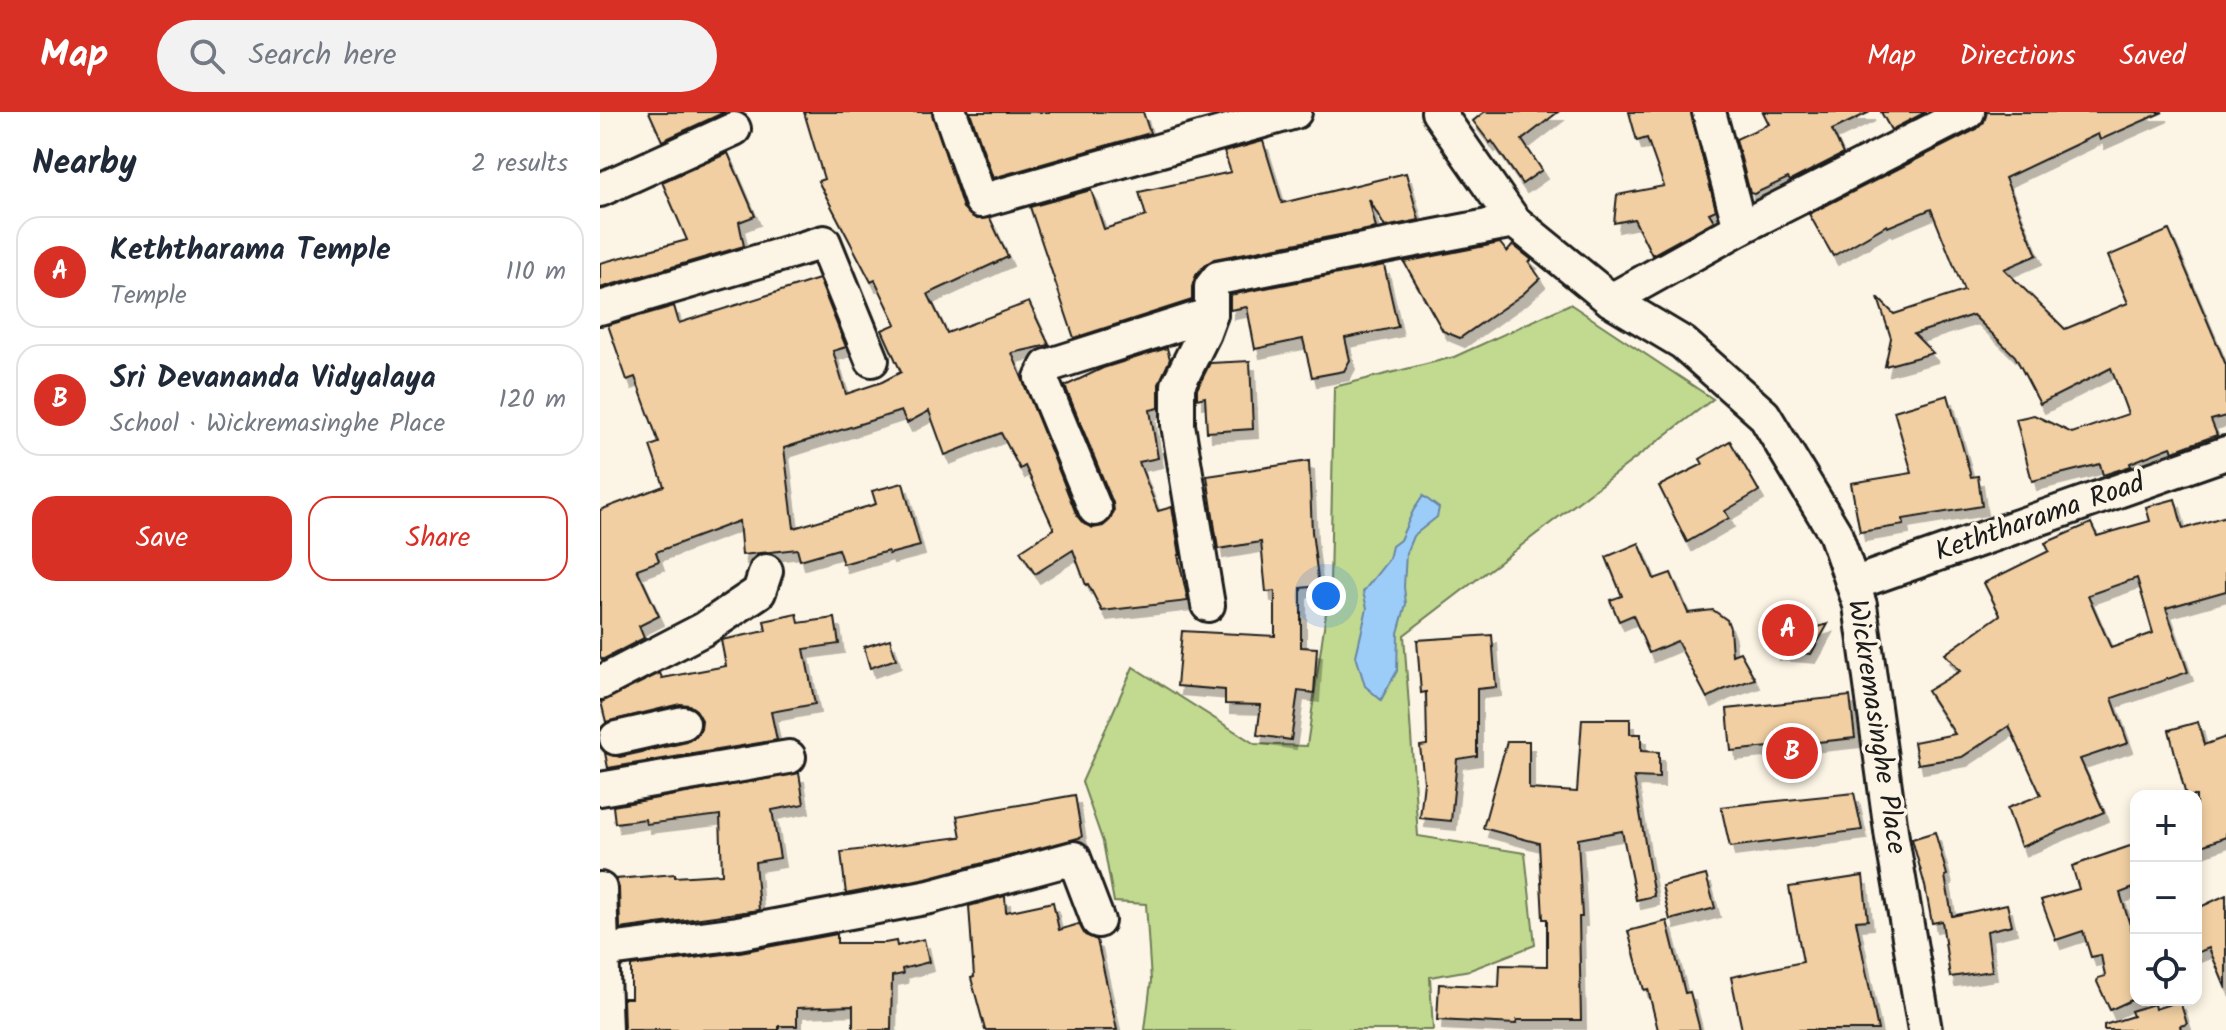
<!DOCTYPE html>
<html lang="en">
<head>
<meta charset="utf-8">
<style>
  :root { --surface:#fff; --page:#f2f2f3; --text:#1f2937; --muted:#747a83; --line:#e0e1e3; --accent:#d93025 }
  body { margin:0; font-family:Kalam,sans-serif; background:var(--page); color:var(--text) }
  .controls { position:absolute; right:24px; bottom:24px; display:grid; overflow:hidden; border-radius:16px; box-shadow:0 4px 12px #0003 }
  .controls button { width:72px; height:72px; display:grid; place-items:center; padding:0; border:0; border-bottom:2px solid var(--line); background:var(--surface); color:var(--text); font:40px sans-serif }
  .you { position:absolute; left:726px; top:484px; width:28px; height:28px; margin:-20px; border:6px solid #fff; border-radius:50%; background:#1a73e8; box-shadow:0 0 0 12px #1a73e833 }
  .badge { display:grid; place-items:center; width:52px; height:52px; border-radius:50%; background:var(--accent); color:#fff; font-size:26px; font-weight:700 }
  .pin { position:absolute; translate:-50% -50%; border:4px solid #fff; box-shadow:0 2px 8px #0006 }
  .list { margin:0; padding:0; list-style:none }
  h2 { display:flex; justify-content:space-between; align-items:center; height:104px; margin:0; padding:0 32px; font-size:34px }
  h2 small { font-size:26px; font-weight:400; color:var(--muted) }
  .list li { display:grid; grid-template-columns:52px 1fr auto; gap:24px; align-items:center; box-sizing:border-box; height:112px; margin:0 16px 16px; padding:0 16px; border:2px solid var(--line); border-radius:24px }
  .list b { display:block; font-size:30px; white-space:nowrap }
  .list p { margin:0; font-size:26px; white-space:nowrap; color:var(--muted) }
  .list em { font-size:26px; font-style:normal; color:var(--muted) }
  .actions { display:flex; gap:16px; padding:24px 32px }
  .actions a { flex:1; padding:18px 0; border:2px solid var(--accent); border-radius:24px; text-align:center; font-size:28px; color:var(--accent) }
  .actions .main { background:var(--accent); color:#fff }
  .icon { flex:none; width:44px; height:44px; fill:none; stroke:currentColor; stroke-width:2; stroke-linecap:round; stroke-linejoin:round }
  .map { position:relative; flex:none; width:1626px; height:918px; overflow:hidden }
  header { display:flex; align-items:center; gap:48px; box-sizing:border-box; height:112px; padding:0 40px; background:var(--accent); color:#fff }
  header strong { font-size:38px }
  nav { display:flex; gap:44px; margin-inline-start:auto; font-size:28px }
  .search { width:560px; height:72px; background:var(--page); display:flex; align-items:center; gap:20px; box-sizing:border-box; padding:0 28px; border-radius:44px; color:var(--muted); font-size:30px }
  main { display:flex }
  aside { flex:1; background:var(--surface) }
  .map>svg:first-child { display:block }
  .green { fill:#c1da90; stroke:#6e7b56; stroke-width:2 }
  .water { fill:#9ccdf9; stroke:#6986a1; stroke-width:2 }
  .building { fill:#f1cfa2; stroke:#1c1c1c; stroke-width:2; fill-rule:evenodd; filter:url(#shadow) }
  .lines { fill:none; stroke-linecap:round; stroke-linejoin:round }
  .street-casing { stroke:#1c1c1c; stroke-width:38 }
  .street { stroke:#fcf5e5; stroke-width:32 }
  .labels { text-anchor:middle; dominant-baseline:central; stroke-width:7; stroke-linejoin:round; paint-order:stroke }
  .street-label { font-size:28px; fill:#1c1c1c; stroke:#fcf5e5 }
</style>
</head>
<body>
<header>
<strong>Map</strong>
<div class="search"><svg class="icon" aria-label="search" viewBox="0 0 24 24"><circle cx="10" cy="10" r="6"/><path d="M15 15l6 6"/></svg>Search here</div>
<nav><a>Map</a><a>Directions</a><a>Saved</a></nav>
</header>
<main>
<aside>
<h2>Nearby<small>2 results</small></h2>
<ul class="list">
<li><span class="badge">A</span><div><b>Keththarama Temple</b><p>Temple</p></div><em>110 m</em></li>
<li><span class="badge">B</span><div><b>Sri Devananda Vidyalaya</b><p>School · Wickremasinghe Place</p></div><em>120 m</em></li>
</ul>
<div class="actions"><a class="main">Save</a><a>Share</a></div>
</aside>
<div class="map">
<svg width="1626" height="918" viewBox="0 0 1626 918">
  <defs>
    <filter id="shadow"><feDropShadow dx="5" dy="9" stdDeviation="0" flood-color="#0004"/></filter>
  </defs>
  <rect width="100%" height="100%" fill="#fcf5e5"/>
  <filter id="ink" filterUnits="userSpaceOnUse"><feTurbulence type="fractalNoise" baseFrequency=".0125" numOctaves="2"/><feDisplacementMap in="SourceGraphic" scale="16" xChannelSelector="R" yChannelSelector="G"/><feConvolveMatrix kernelMatrix="1 2 1 2 8 2 1 2 1" color-interpolation-filters="sRGB"/></filter>
  <g filter="url(#ink)">
    <polygon class="green" points="970,192 1113,287 804,523 818,724 925,741 935,833 870,858 830,865 833,918 545,918 551,869 546,792 514,790 503,730 482,670 533,555 655,632 707,634 730,473 734,275 854,245"/>
    <polygon class="water" points="823,384 839,396 837,405 813,424 806,441 804,475 806,492 798,521 797,559 781,588 765,574 756,544 767,496 763,480 789,447 792,434 800,428 813,399"/>
    <g class="building">
      <polygon points="49,0 125,0 62,29"/>
      <polygon points="204,0 332,0 363,96 376,107 390,106 408,145 328,182 347,221 429,190 449,233 412,241 477,404 484,412 493,416 503,414 510,408 514,399 513,391 465,274 503,256 567,236 570,247 559,272 559,296 550,298 558,346 539,350 558,399 572,395 580,443 578,443 588,489 502,499 488,472 486,473 473,438 435,462 420,439 454,417 425,354 420,357 401,321 345,343 329,299 307,311 301,299 184,336 194,416 276,392 272,379 303,371 320,434 289,442 288,439 243,452 238,437 200,448 197,437 142,443 139,409 56,440 59,449 37,457 59,504 39,514 44,526 2,548 0,544 0,398 64,374 50,334 59,331 35,265 27,268 8,213 74,194 79,211 219,167 246,235 233,239 246,282 282,270 301,260 282,218 296,212 275,168 271,170 218,69 224,67"/>
      <polygon points="370,0 543,0 550,21 393,66"/>
      <polygon points="884,0 958,0 922,28 942,58 922,72 892,29 890,31 873,9"/>
      <polygon points="1029,0 1091,0 1116,98 1109,101 1114,109 1052,143 1034,107 1014,111 1017,83 1064,74 1047,26 1037,29"/>
      <polygon points="1163,0 1270,0 1232,18 1243,42 1190,69 1188,66 1154,82 1150,81 1136,27 1169,12"/>
      <polygon points="1281,0 1326,0 1291,18"/>
      <polygon points="1387,0 1563,0 1500,28 1498,22 1405,66 1437,143 1404,157 1465,217 1528,191 1508,144 1569,118 1626,253 1626,304 1611,308 1617,323 1573,339 1571,335 1530,351 1531,354 1503,363 1500,352 1432,369 1416,307 1434,303 1472,321 1528,302 1511,256 1440,292 1415,244 1373,203 1314,222 1333,241 1285,254 1291,226 1278,186 1294,202 1364,179 1331,97 1288,115 1287,113 1233,144 1209,102 1377,17 1384,10"/>
      <polygon points="663,29 682,91 806,61 819,108 785,115 769,87 776,116 614,147 604,154 596,163 592,175 592,188 474,226 430,95 491,78 504,117 546,104 539,80 631,60 624,40"/>
      <polygon points="128,41 155,104 139,110 144,134 0,176 0,151 87,128 62,70"/>
      <polygon points="900,131 907,140 913,133 932,148 929,150 940,166 923,182 860,226 843,219 804,150"/>
      <polygon points="784,153 798,215 745,226 750,248 744,259 712,265 703,227 655,237 647,195 630,198 630,183"/>
      <polygon points="650,249 653,317 607,320 605,285 597,287 597,277 610,251"/>
      <polygon points="1348,283 1371,365 1378,364 1382,394 1303,407 1304,413 1260,420 1251,371 1312,361 1294,299"/>
      <polygon points="1130,329 1159,379 1125,399 1129,406 1087,430 1059,374 1103,352 1100,347"/>
      <polygon points="709,349 712,420 719,474 701,476 701,535 717,536 714,581 698,579 691,628 657,623 661,593 625,592 625,578 577,574 582,519 675,524 675,479 666,480 661,430 618,437 607,364"/>
      <path d="M1575 387 1583 417 1626 404V479L1566 496 1588 560 1512 586 1528 631 1480 647 1504 700 1421 735 1407 696 1441 683 1409 614 1362 645 1318 652 1314 630 1355 622 1327 579 1360 559 1345 542 1400 503 1384 471 1449 439 1445 431 1491 411 1497 424 1550 409 1546 395ZM1537 466 1553 521 1511 536 1488 483Z"/>
      <polygon points="1039,431 1054,467 1071,461 1088,501 1113,498 1127,508 1130,516 1132,543 1140,540 1155,567 1125,577 1107,586 1077,529 1049,541 1033,503 1019,509 1010,488 1022,484 1006,445"/>
      <polygon points="197,502 199,511 235,506 239,532 204,537 215,592 171,600 177,628 8,656 5,641 20,645 87,630 96,624 101,617 102,608 96,598 89,593 80,592 6,610 1,590 60,561 62,566 126,554 121,528 166,519 164,509"/>
      <polygon points="1228,512 1211,542 1175,539 1202,520"/>
      <polygon points="892,523 896,575 877,577 877,644 857,647 851,709 820,706 824,670 820,634 827,633 826,580 821,581 817,528"/>
      <polygon points="290,527 296,547 270,556 264,535"/>
      <polygon points="1250,584 1255,626 1131,639 1127,597"/>
      <polygon points="982,607 1030,607 1030,622 1041,622 1041,639 1059,640 1059,666 1034,665 1054,784 1036,788 1022,719 978,727 982,805 979,805 981,908 917,908 916,912 837,908 839,872 899,875 900,853 947,854 947,807 943,807 939,731 883,716 907,629 929,629 929,677 977,680"/>
      <polygon points="1598,610 1604,633 1626,625 1626,725 1596,736 1596,684 1586,684 1569,618"/>
      <polygon points="199,661 204,692 172,698 180,746 155,750 159,798 20,817 19,776 16,767 75,762 75,765 122,762 120,703 46,712 45,707 15,711 13,694"/>
      <polygon points="1254,681 1262,718 1130,735 1121,695"/>
      <polygon points="475,683 482,725 326,766 246,782 241,740 361,725 357,704"/>
      <polygon points="1335,720 1347,763 1345,764 1352,804 1407,792 1412,813 1387,819 1392,859 1350,865 1342,809 1332,811 1325,774 1312,727"/>
      <polygon points="1536,732 1536,775 1520,781 1536,832 1536,886 1510,898 1497,870 1498,866 1505,864 1501,843 1491,845 1483,819 1456,828 1441,788 1479,777 1472,754"/>
      <polygon points="1106,763 1115,796 1070,808 1062,774"/>
      <polygon points="1263,764 1268,808 1256,809 1278,918 1142,918 1131,865 1203,850 1189,775"/>
      <polygon points="1626,783 1626,877 1609,836 1596,841 1596,797"/>
      <polygon points="405,784 406,800 453,790 459,818 479,812 485,823 497,828 517,918 385,918 371,866 374,865 369,794"/>
      <polygon points="1067,809 1085,881 1090,880 1100,918 1058,918 1048,877 1044,878 1028,819"/>
      <polygon points="237,822 237,831 285,831 296,829 297,834 324,827 329,850 302,857 303,862 292,864 291,918 253,918 253,894 197,896 197,914 179,914 179,918 24,918 23,886 31,886 31,854 140,840"/>
      <polygon points="1580,889 1587,912 1580,914 1581,918 1504,918 1504,913 1533,904 1531,899 1554,892 1555,897"/>
    </g>
    <g class="lines">
      <g class="street-casing">
        <g id="street">
          <polyline points="350,0 381,89 695,0"/>
          <polyline points="838,0 914,109 1011,188 1083,231 1164,303 1235,421 1260,493 1292,726 1325,918"/>
          <polyline points="1109,0 1140,116"/>
          <polyline points="0,78 134,17"/>
          <polyline points="1011,188 1140,116 1368,0"/>
          <polyline points="0,196 224,130 272,248"/>
          <polyline points="495,397 441,266 447,254 611,202"/>
          <polyline points="1253,472 1626,341"/>
          <polyline points="608,493 578,313 578,273 604,221 611,202 611,175 618,166 914,109"/>
          <polyline points="0,571 104,517 159,480 166,459"/>
          <polyline points="16,626 83,611"/>
          <polyline points="0,677 189,645"/>
          <polyline points="0,777 5,918"/>
          <polyline points="2,839 138,821 330,785 474,746 498,809"/>
        </g>
      </g>
      <use href="#street" class="street"/>
    </g>
  </g>
  <g class="labels">
    <g class="street-label">
      <text transform="translate(1440 406) rotate(-19)">Keththarama Road</text>
      <text transform="translate(1276 615) rotate(81)">Wickremasinghe Place</text>
    </g>
  </g>
</svg>
<div class="controls">
<button>+</button>
<button>−</button>
<button><svg class="icon" aria-label="locate" viewBox="0 0 24 24"><circle cx="12" cy="12" r="6"/><path d="M12 2v4M12 18v4M2 12h4M18 12h4"/></svg></button>
</div>
<div class="you"></div>
<div class="pin badge" style="left:1188px;top:518px">A</div>
<div class="pin badge" style="left:1192px;top:641px">B</div>
</div>
</main>
</body>
</html>
